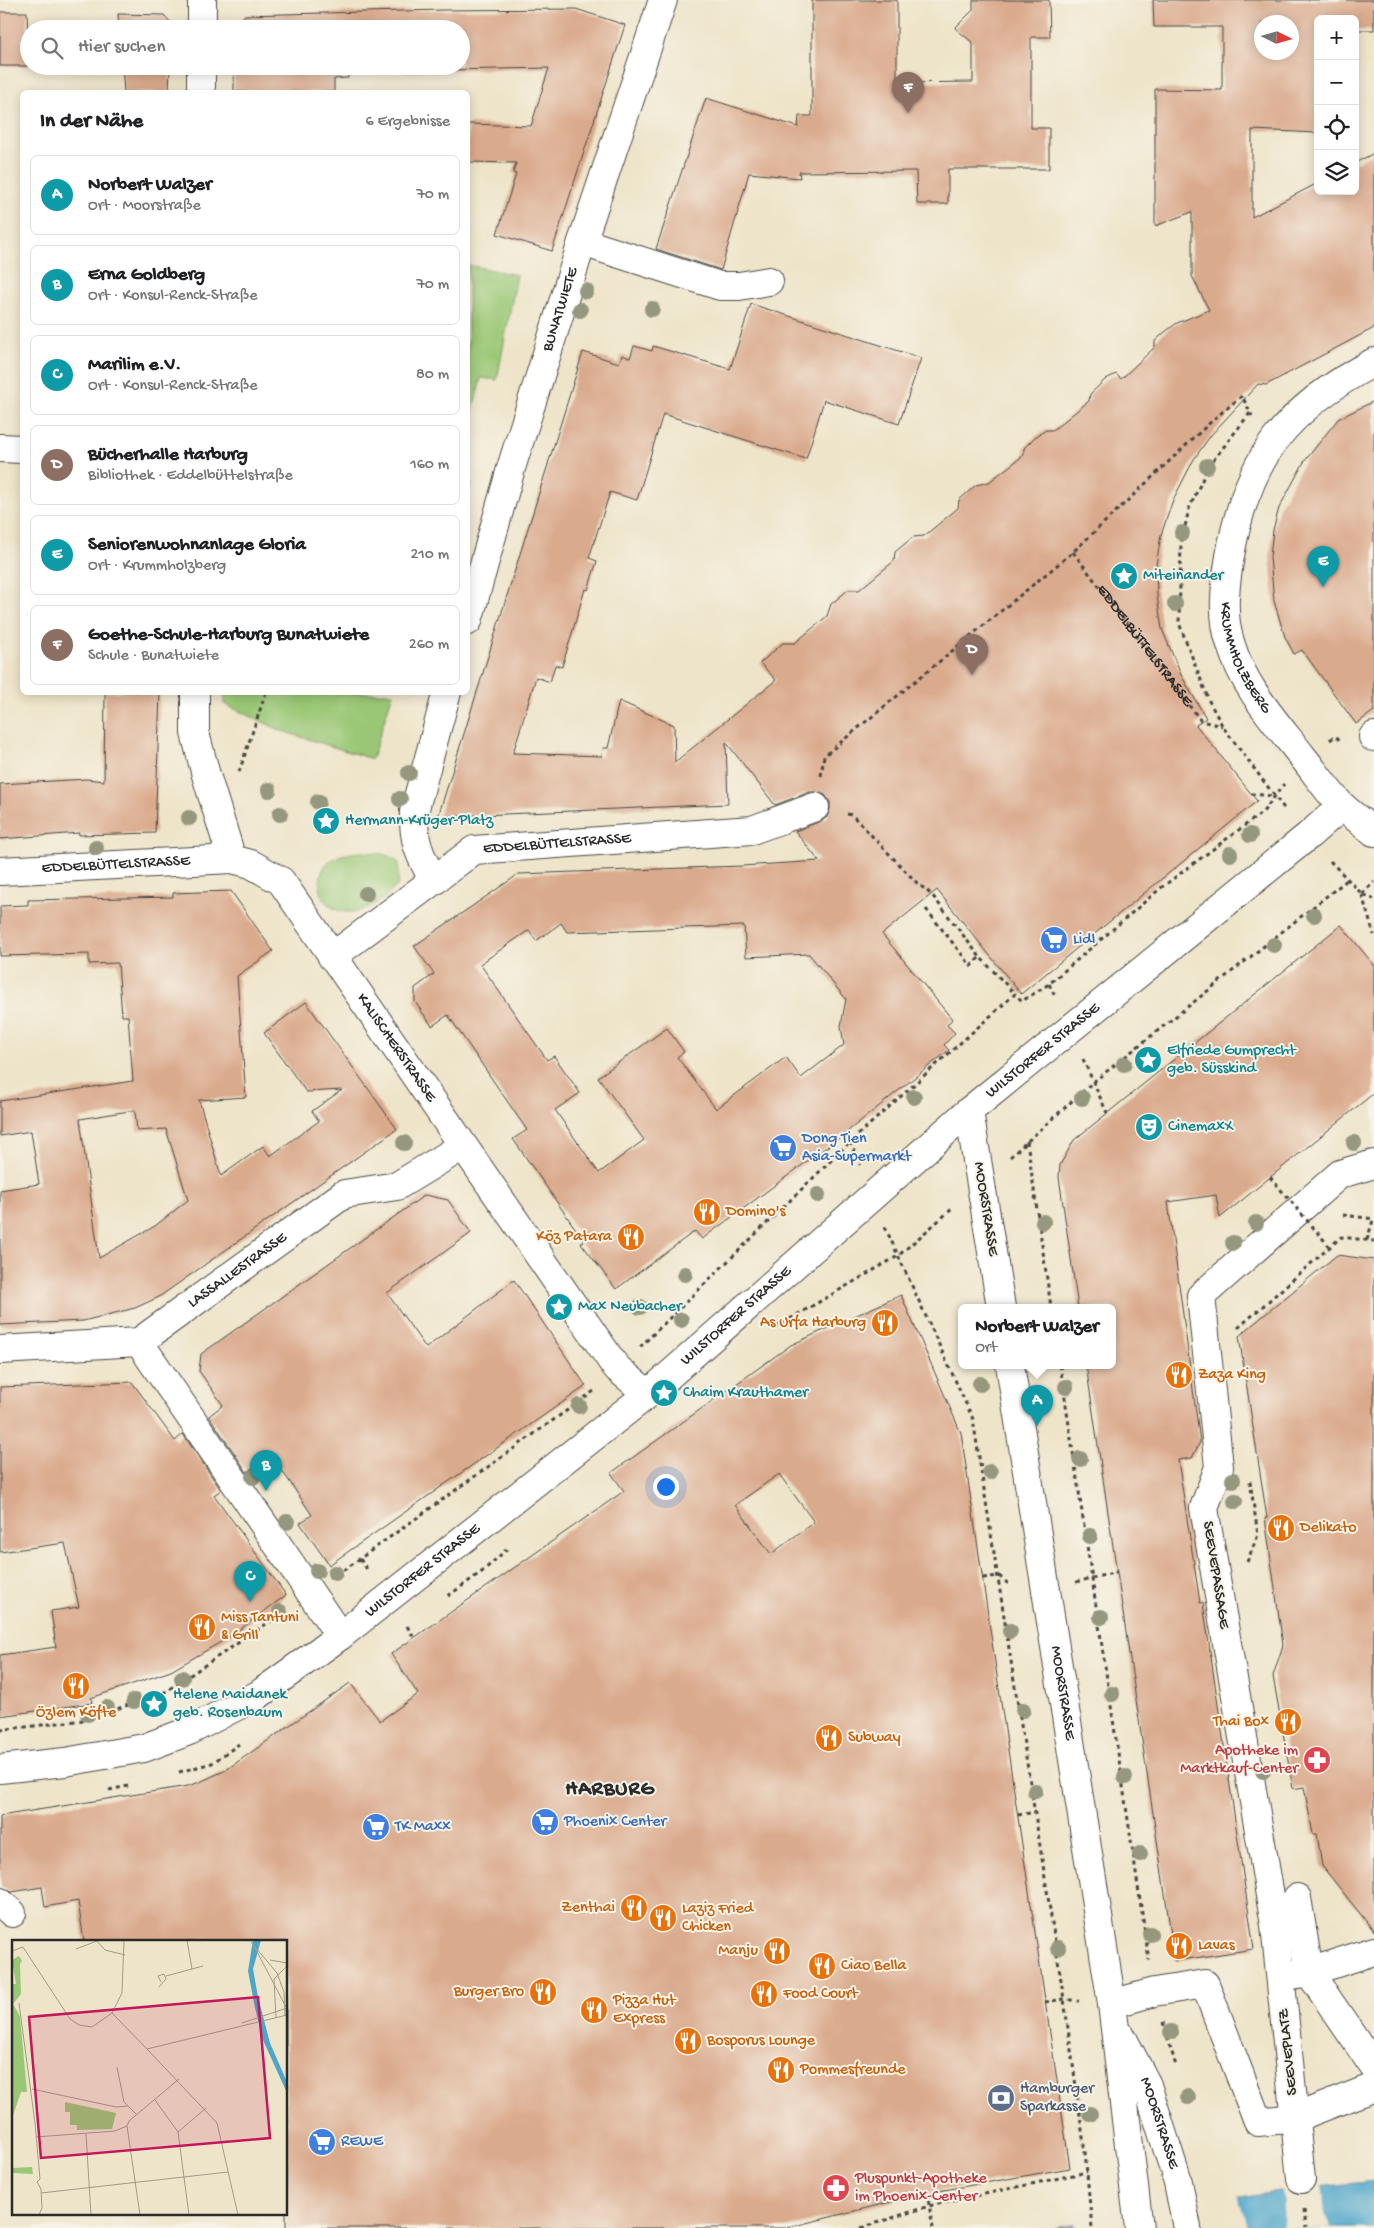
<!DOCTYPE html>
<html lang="de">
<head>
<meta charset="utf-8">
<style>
  :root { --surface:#fff; --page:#f6f6f6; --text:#202124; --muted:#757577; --line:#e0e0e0; --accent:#b5179e }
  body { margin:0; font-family:"Gochi Hand",sans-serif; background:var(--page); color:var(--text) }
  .controls { position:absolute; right:15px; top:15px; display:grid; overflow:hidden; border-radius:8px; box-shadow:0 2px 12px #0003 }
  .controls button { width:45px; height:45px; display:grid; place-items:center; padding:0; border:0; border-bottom:1px solid var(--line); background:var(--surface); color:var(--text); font:25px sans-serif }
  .compass { position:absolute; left:1254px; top:15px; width:45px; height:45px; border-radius:50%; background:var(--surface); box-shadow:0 2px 12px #0003; rotate:95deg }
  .you { position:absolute; left:665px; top:1486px; width:18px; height:18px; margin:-12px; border:4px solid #fff; border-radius:50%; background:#1a73e8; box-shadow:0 0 0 8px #1a73e833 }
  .badge { display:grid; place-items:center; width:32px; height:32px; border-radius:50%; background:var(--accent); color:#fff; font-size:16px; font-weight:700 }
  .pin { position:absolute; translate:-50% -41px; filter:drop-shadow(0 1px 2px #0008) }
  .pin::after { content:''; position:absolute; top:26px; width:18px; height:15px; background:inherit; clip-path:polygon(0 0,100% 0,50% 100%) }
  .popup { position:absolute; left:958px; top:1304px; width:158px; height:65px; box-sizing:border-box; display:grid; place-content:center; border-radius:8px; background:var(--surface); filter:drop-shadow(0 1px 4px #0005); font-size:16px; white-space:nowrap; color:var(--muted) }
  .popup b { font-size:19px; color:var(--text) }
  .popup::after { content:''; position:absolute; left:50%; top:100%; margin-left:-10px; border:10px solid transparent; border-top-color:var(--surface) }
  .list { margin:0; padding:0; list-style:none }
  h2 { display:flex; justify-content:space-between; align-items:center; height:65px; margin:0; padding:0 20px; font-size:21px }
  h2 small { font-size:16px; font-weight:400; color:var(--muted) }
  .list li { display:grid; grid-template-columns:32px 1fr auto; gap:15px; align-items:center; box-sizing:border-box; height:80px; margin:0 10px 10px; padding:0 10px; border:1px solid var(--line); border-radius:8px }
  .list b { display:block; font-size:19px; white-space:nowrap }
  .list p { margin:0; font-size:16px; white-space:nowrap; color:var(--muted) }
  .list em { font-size:16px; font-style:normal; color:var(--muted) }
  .icon { flex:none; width:28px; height:28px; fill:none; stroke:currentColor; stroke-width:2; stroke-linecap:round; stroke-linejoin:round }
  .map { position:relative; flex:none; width:1374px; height:2228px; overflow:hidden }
  .search { position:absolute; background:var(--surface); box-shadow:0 2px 12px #0003; left:20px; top:20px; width:450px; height:55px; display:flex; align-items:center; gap:12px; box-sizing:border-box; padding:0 18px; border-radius:28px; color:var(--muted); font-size:19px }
  .panel { position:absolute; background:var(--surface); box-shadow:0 2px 12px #0003; left:20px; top:90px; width:450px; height:605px; border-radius:8px }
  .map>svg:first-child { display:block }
  .green { fill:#9ac775; stroke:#627950 }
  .water { fill:#4ea5ca; stroke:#3c687a }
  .pier { fill:#eee4c9 }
  .building { fill:#daaa8d; fill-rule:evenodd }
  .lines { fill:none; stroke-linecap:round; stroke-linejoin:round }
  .minor-casing { stroke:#484743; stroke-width:30 }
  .major-casing { stroke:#484743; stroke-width:30 }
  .path { stroke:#484743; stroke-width:3; stroke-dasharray:4 4; stroke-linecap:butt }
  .minor { stroke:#fff; stroke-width:28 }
  .major { stroke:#fff; stroke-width:28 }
  .path-bridge { stroke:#484743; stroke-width:3; stroke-dasharray:4 4; stroke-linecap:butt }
  .tree { fill:#95987e }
  .labels { text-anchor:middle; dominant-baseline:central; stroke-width:4; stroke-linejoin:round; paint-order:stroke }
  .street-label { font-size:16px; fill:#2b2b2b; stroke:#f7f3e8 }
  .culture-label { font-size:16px; fill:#0d838f; stroke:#f7f3e8; text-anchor:start }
  .shop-label { font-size:16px; fill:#366cbe; stroke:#f7f3e8; text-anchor:start }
  .food-label { font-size:16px; fill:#c56008; stroke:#f7f3e8; text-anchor:start }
  .health-label { font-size:16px; fill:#be3a42; stroke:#f7f3e8; text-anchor:end }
  .service-label { font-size:16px; fill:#4e5e75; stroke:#f7f3e8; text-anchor:start }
  .district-label { font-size:21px; font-weight:bold; letter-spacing:1px; fill:#2b2b2b; stroke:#f7f3e8 }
  .inset-road { fill:none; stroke:#a09a8a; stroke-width:1 }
  .view { fill:#c2185b; fill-opacity:0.15; stroke:#c2185b; stroke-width:2.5 }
  .inset-edge { fill:none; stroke:#2b2b2b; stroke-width:2.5 }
</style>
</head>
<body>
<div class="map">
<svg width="1374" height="2228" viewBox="0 0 1374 2228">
  <rect width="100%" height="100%" fill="#f7f3e8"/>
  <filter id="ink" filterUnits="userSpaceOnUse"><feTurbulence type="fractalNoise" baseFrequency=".02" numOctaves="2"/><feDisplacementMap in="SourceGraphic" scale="10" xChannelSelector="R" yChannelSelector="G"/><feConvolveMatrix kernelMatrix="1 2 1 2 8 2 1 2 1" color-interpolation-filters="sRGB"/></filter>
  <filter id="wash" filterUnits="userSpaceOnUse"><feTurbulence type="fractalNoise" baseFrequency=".0096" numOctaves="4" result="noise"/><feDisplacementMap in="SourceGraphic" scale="20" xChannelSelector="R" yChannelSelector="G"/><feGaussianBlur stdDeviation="1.12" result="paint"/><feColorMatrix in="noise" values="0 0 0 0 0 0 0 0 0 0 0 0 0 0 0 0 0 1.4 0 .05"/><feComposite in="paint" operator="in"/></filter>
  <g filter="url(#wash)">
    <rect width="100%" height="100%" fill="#eee4c9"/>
    <g class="green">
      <polygon points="468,265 517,275 497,380 481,378 468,429"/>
      <polygon points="224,693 224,692 393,693 372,759 282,731 224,704"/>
      <path d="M361 852C375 853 388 852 399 863L398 885C382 903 350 924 328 904 316 893 318 868 331 860 340 854 350 853 361 852Z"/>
    </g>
    <polygon class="water" points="1374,2181 1374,2228 1054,2228 1270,2192"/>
    <g class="pier">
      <polygon points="1322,2184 1325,2215 1331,2228 1283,2228 1284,2200 1280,2189"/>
      <polygon points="1238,2195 1247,2228 1075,2228 1075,2222"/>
    </g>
    <g id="blocks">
      <g class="building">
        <polygon points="812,0 897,0 897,83 973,82 973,43 955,28 973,10 973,0 1049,0 1050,37 1031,37 1031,128 1049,128 1049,169 948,169 948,204 917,204 916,171 799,172 800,178 749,173 721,270 656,249 706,98 798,127 799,116 812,116"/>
        <path d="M1153 0H1374V30H1355V19H1318V133L1252 130V217L1318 183V191H1355V163L1374 153V328L1266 385 1258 384 1211 435 1194 459 1173 500 1161 535 1156 565 1157 596 1162 629 1181 675 1206 718 1196 725 1257 801 1021 994 937 890 882 934 952 1019 947 1025 955 1033 944 1045 949 1050 843 1135 702 1239 695 1231 616 1289 581 1243 584 1241 513 1139 527 1130 448 1015 432 1026 415 1002V988L434 974 414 946 519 874 742 866 819 861 795 831 821 821 827 817 830 809V802L825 795 817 792H810L775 805 726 742 728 804 438 817 583 352 619 363 622 355 630 358 634 346 652 351 653 346 730 369 751 304 921 358 899 424 824 400 806 459 663 414 637 500 610 492 589 558 597 561 588 590 585 589 562 667 555 665 550 682 536 677 513 753 602 756 603 748H608L619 701 674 725 675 762 776 680 760 663 783 643H795L827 616 831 604 848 590H859L894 561 895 552 913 537 924 536 958 508 959 500 976 485 989 482 1024 455V448L1035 437 1046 430H1053L1089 401 1090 394 1106 379 1116 374 1121 379 1155 347V341L1165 332 1177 323 1209 310 1192 276V212L1155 226V89L1222 90V27H1154ZM1262 22H1292V52H1262ZM561 923 567 932 744 926 746 957 809 954 846 999 841 1026 844 1045 801 1078 786 1057 716 1109 677 1057 684 1052 667 1028 598 1077 644 1140 599 1173 555 1110 580 1093 554 1056 547 1060 480 964 529 930 536 941Z"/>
        <polygon points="576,9 625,25 552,251 497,234 516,174 513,173 516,163 468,162 468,124 531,126 549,68 348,72 348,78 334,79 334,92 234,92 234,66 461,66 461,29 234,29 245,15 443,10"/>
        <polygon points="0,12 27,12 29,66 0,66"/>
        <polygon points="118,14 164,15 172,24 172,29 119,29"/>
        <polygon points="122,66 170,66 169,92 124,92"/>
        <polygon points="1374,401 1374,711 1356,724 1302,650 1294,654 1285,637 1274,601 1270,557 1273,530 1279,508 1304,462 1338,419"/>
        <polygon points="105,692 160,692 155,833 79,835 79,833 0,839 0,784 87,779 104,781"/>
        <path d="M231 891 273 951 237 976 246 1097 199 1100 221 1176 263 1146 270 1156 319 1121 312 1111 342 1090 306 1092 264 1033 306 1002 397 1129 159 1297 135 1308 83 1321 0 1325V1190L39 1184 31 1131 0 1136V1101L133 1081 128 1016H122L118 963 89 964V954L0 956V906L28 905V900L173 897V893ZM135 1110 137 1131 166 1129 188 1200 155 1226 99 1258 80 1119Z"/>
        <polygon points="1341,925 1374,965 1374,1093 1220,1218 1216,1195 1168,1202 1200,1442 1192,1458 1178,1460 1200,1603 1203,1603 1254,1949 1175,1961 1086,1365 1112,1365 1112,1307 1078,1307 1059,1177 1060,1165 1074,1140"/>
        <polygon points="425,1195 448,1200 471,1233 387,1293 426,1348 514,1280 586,1386 329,1565 300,1523 312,1515 271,1454 247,1472 209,1416 223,1405 199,1371 201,1354"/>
        <polygon points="1337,1255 1374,1260 1374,1931 1322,1866 1317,1834 1313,1834 1304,1787 1293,1789 1273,1676 1283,1645 1265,1518 1267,1518 1239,1336"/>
        <path d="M901 1295 961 1433 1070 2168 927 2193 786 2228H286V1942H84L78 1901 45 1907 42 1887 12 1892 0 1887V1816L188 1786 200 1782 226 1770 350 1683 380 1721 418 1694 391 1654 624 1491 611 1473 791 1345ZM779 1474 814 1522 771 1554 735 1505Z"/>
        <polygon points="132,1382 175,1441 183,1434 221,1490 214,1495 286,1595 231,1636 171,1671 91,1698 92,1703 0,1716 0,1655 56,1647 51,1611 79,1607 65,1543 0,1552 0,1387"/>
      </g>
    </g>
  </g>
  <g filter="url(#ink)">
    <use href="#blocks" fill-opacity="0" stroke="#484743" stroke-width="1"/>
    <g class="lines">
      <g class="minor-casing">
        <g id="minor">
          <polyline points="202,29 202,0"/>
          <polyline points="201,92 201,66"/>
          <polyline points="582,242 720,286 739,286 769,281"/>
          <polyline points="0,448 22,449"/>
          <path id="s2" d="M468 621 512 465 582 242 663 0"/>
          <polyline points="195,692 195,733 206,775 232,859"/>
          <polyline points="1373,737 1374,736"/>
          <path id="s3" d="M0 871 232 859 251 864 281 881 613 1363 618 1369 648 1394"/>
          <path d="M434 881C420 856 413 842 414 812L447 692"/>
          <path id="s4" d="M332 957 474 850 752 830 815 807"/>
          <polyline points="139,1342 340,1636"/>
          <path id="s5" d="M0 1350 139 1342 344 1194 397 1186 463 1146"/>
          <path id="s6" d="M0 1769 65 1762 144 1748 189 1731 258 1695 340 1636 648 1394 969 1111"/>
          <polyline points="1297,1898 1309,1972 1374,2067"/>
          <polyline points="0,1902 12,1913"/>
          <polyline points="1292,1975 1309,1972 1374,1951"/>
          <polyline points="1112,2004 1154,1992 1205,1984 1258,2122 1295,2118 1374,2087"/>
          <polyline points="1301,2179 1275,1925 1204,1508 1219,1467 1201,1296 1340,1174 1374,1164"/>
        </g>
      </g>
      <g class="major-casing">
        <g id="major">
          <path id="s7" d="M1374 362C1286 409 1247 457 1230 556 1225 586 1221 616 1231 645 1244 688 1275 721 1302 756 1315 772 1327 791 1342 806 1352 815 1364 824 1374 832"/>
          <path id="s8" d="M1001 1307 969 1111 1308 836 1342 806"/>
          <path id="s9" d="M1010 1365 1112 2004 1139 2228"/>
          <path id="s10" d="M1122 2037 1147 2085 1178 2182 1187 2228"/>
        </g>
      </g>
      <g class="path">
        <polyline points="1250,413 1208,467 1189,509 1181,544 1179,623 1209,701 1223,727 1286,811"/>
        <polyline points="468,490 472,482"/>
        <path id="s1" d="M1073 552 1201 721 1222 726"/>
        <polyline points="1330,740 1335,736 1340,740"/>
        <polyline points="239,772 266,692"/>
        <polyline points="821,776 824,756 1073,552 1215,418 1242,396 1252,416"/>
        <polyline points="1251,794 1273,796"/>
        <polyline points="847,814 852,815 916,882 932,895 980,957"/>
        <polyline points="1330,861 1362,894 1374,899"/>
        <polyline points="1362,894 1374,882"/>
        <polyline points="1362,895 1374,935"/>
        <polyline points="926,909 971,966 980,957 1015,994"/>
        <polyline points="1049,984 1056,998"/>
        <polyline points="1083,1059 1107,1113"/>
        <polyline points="1027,1141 1051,1307"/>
        <polyline points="850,1142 860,1165"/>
        <polyline points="1010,1157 1092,1083 1347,880"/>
        <polyline points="1343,1215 1374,1219"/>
        <polyline points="885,1227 973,1419 1064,1999 1085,2152 1092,2228"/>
        <polyline points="776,1327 898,1256 953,1208"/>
        <polyline points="1238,1328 1341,1237 1374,1241"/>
        <polyline points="640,1347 850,1142 1015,994 1022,1001 1049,984 1162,887 1263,812 1284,784"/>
        <polyline points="1060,1365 1149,1960"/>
        <polyline points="360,1559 369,1572"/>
        <polyline points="1247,1562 1258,1535 1250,1481"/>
        <polyline points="337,1575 594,1391"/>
        <polyline points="983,1578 999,1576 1011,1586"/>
        <polyline points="1076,1582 1117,1572"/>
        <polyline points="448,1596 483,1571 507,1549"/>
        <polyline points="407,1626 414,1638"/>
        <polyline points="0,1730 83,1720 162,1694 284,1612"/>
        <polyline points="179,1772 212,1763 239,1744"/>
        <polyline points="109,1790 128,1786"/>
        <polyline points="1018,1815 1035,1812"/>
        <polyline points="1045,2002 1064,1999 1079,2001"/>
        <polyline points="1163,2022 1176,2066"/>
        <polyline points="927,2193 933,2228"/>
        <polyline points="1304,2210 1306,2228"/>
        <polyline points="861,2228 929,2206 1087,2172"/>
      </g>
      <use href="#minor" class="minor"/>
      <use href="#major" class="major"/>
      <g class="path-bridge">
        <polyline points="1270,1177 1329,1246"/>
        <polyline points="1367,1240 1374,1217"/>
      </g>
    </g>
    <g class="tree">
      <circle cx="586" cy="291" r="8"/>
      <circle cx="652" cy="309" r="8"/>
      <circle cx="580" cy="310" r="8"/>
      <circle cx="1207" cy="466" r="8"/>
      <circle cx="1182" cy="533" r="8"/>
      <circle cx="1175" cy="604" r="8"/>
      <circle cx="409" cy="773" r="8"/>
      <circle cx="269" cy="790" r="8"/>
      <circle cx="400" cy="799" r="8"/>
      <circle cx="318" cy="802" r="8"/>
      <circle cx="280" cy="814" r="8"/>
      <circle cx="189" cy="818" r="8"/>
      <circle cx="1250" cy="835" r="8"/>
      <circle cx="96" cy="848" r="8"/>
      <circle cx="1230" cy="854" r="8"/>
      <circle cx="366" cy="894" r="8"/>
      <circle cx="1314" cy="915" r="8"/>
      <circle cx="1274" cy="945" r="8"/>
      <circle cx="1124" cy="1064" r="8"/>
      <circle cx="914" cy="1097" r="8"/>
      <circle cx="1082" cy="1098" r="8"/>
      <circle cx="404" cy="1143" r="8"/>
      <circle cx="1354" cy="1143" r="8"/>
      <circle cx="818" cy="1195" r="8"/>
      <circle cx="1043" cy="1222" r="8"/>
      <circle cx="1256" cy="1223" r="8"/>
      <circle cx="1233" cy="1243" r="8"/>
      <circle cx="685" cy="1274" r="8"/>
      <circle cx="640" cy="1307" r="8"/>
      <circle cx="681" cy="1320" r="8"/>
      <circle cx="980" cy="1384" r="8"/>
      <circle cx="1066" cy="1387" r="8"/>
      <circle cx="579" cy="1406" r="8"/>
      <circle cx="1080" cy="1459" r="8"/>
      <circle cx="990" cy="1472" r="8"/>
      <circle cx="253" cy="1477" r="8"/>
      <circle cx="1233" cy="1480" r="8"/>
      <circle cx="1235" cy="1501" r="8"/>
      <circle cx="287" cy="1522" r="8"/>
      <circle cx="1090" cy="1536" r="8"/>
      <circle cx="317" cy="1571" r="8"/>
      <circle cx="335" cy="1573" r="8"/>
      <circle cx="280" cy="1612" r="8"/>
      <circle cx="1101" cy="1617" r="8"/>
      <circle cx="1010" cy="1631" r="8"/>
      <circle cx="182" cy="1678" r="8"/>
      <circle cx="1112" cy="1694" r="8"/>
      <circle cx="134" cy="1701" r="8"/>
      <circle cx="107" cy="1708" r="8"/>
      <circle cx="1023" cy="1710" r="8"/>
      <circle cx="88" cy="1714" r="8"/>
      <circle cx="1263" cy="1771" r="8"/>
      <circle cx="1125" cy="1777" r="8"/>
      <circle cx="1035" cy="1791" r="8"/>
      <circle cx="1140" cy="1854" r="8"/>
      <circle cx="1150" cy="1934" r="8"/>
      <circle cx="1058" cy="1948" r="8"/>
      <circle cx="1171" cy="2032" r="8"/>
      <circle cx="1188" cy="2097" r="8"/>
      <circle cx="1090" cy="2114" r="8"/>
    </g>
  </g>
  <defs>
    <g id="sight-disc" transform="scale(1.4375)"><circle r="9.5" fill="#0f9aa8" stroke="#f7f3e8"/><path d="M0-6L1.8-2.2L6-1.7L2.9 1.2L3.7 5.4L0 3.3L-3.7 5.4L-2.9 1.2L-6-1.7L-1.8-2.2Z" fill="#fff"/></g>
    <g id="supermarket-disc" transform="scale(1.4375)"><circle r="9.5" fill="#3f7fe0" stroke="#f7f3e8"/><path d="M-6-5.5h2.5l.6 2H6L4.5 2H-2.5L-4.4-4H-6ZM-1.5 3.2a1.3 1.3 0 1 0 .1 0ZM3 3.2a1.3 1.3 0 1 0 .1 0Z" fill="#fff"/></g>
    <g id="theatre-disc" transform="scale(1.4375)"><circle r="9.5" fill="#0f9aa8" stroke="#f7f3e8"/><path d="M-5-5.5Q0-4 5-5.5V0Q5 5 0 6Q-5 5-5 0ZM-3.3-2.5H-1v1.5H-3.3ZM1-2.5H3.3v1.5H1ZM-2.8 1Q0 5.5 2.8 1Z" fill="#fff"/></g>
    <g id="restaurant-disc" transform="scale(1.4375)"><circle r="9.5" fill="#e8710a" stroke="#f7f3e8"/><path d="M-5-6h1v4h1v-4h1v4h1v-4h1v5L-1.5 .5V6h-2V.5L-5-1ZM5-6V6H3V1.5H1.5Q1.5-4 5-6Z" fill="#fff"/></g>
    <g id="pharmacy-disc" transform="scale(1.4375)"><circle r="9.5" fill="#e0444e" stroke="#f7f3e8"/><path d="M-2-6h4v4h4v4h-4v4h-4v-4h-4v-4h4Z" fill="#fff"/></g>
    <g id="bank-disc" transform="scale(1.4375)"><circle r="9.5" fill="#5c6f8a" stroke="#f7f3e8"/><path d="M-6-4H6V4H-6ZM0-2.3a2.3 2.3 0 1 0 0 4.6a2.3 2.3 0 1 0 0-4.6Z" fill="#fff"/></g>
  </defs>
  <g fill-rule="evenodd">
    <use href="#sight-disc" x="1124" y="576"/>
    <use href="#sight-disc" x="326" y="821"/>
    <use href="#supermarket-disc" x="1054" y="940"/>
    <use href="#sight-disc" x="1148" y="1060"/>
    <use href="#theatre-disc" x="1149" y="1127"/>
    <use href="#supermarket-disc" x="783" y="1148"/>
    <use href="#restaurant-disc" x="707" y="1212"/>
    <use href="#restaurant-disc" x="631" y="1237"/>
    <use href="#sight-disc" x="559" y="1307"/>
    <use href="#restaurant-disc" x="885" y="1323"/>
    <use href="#restaurant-disc" x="1179" y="1375"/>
    <use href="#sight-disc" x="664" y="1393"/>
    <use href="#restaurant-disc" x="1281" y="1528"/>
    <use href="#restaurant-disc" x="202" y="1627"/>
    <use href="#restaurant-disc" x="76" y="1686"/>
    <use href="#sight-disc" x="154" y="1704"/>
    <use href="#restaurant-disc" x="1288" y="1722"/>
    <use href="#restaurant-disc" x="829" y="1738"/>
    <use href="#pharmacy-disc" x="1317" y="1760"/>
    <use href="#supermarket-disc" x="545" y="1822"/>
    <use href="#supermarket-disc" x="376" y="1827"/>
    <use href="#restaurant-disc" x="634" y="1908"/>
    <use href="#restaurant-disc" x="663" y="1918"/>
    <use href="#restaurant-disc" x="1179" y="1946"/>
    <use href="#restaurant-disc" x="777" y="1951"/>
    <use href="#restaurant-disc" x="822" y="1966"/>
    <use href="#restaurant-disc" x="543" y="1992"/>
    <use href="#restaurant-disc" x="764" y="1994"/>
    <use href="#restaurant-disc" x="594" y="2010"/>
    <use href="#restaurant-disc" x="688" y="2041"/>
    <use href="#restaurant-disc" x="781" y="2070"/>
    <use href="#bank-disc" x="1001" y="2098"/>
    <use href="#supermarket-disc" x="322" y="2142"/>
    <use href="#pharmacy-disc" x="836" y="2188"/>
  </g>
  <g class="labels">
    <g class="street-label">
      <text stroke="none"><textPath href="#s2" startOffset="325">BUNATWIETE</textPath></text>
      <text stroke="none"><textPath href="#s1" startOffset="118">EDDELBÜTTELSTRASSE</textPath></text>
      <text stroke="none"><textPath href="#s7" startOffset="359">KRUMMHOLZBERG</textPath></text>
      <text stroke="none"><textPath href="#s4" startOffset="261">EDDELBÜTTELSTRASSE</textPath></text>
      <text stroke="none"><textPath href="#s3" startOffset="116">EDDELBÜTTELSTRASSE</textPath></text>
      <text stroke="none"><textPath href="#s3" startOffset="489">KALISCHERSTRASSE</textPath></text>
      <text stroke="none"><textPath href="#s8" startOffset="294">WILSTORFER STRASSE</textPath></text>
      <text transform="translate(985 1209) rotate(81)">MOORSTRASSE</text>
      <text stroke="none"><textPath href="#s5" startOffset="261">LASSALLESTRASSE</textPath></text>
      <text stroke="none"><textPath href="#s6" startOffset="882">WILSTORFER STRASSE</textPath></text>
      <text stroke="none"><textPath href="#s6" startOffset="478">WILSTORFER STRASSE</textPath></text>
      <text transform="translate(1215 1575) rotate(81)">SEEVEPASSAGE</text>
      <text stroke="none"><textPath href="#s9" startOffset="332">MOORSTRASSE</textPath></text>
      <text transform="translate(1289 2052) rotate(-96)">SEEVEPLATZ</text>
      <text stroke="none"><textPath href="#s10" startOffset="94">MOORSTRASSE</textPath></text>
    </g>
    <g class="culture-label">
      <text x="1143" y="576">Miteinander</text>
      <text x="345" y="821">Hermann-Krüger-Platz</text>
      <text x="1167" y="1051">Elfriede Gumprecht<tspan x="1167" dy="18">geb. Süsskind</tspan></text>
      <text x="1168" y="1127">CinemaxX</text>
      <text x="578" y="1307">Max Neubacher</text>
      <text x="683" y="1393">Chaim Krauthamer</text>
      <text x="173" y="1695">Helene Maidanek<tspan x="173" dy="18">geb. Rosenbaum</tspan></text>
    </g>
    <g class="shop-label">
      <text x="1073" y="940">Lidl</text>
      <text x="802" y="1139">Dong Tien<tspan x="802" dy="18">Asia-Supermarkt</tspan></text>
      <text x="564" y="1822">Phoenix Center</text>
      <text x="395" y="1827">TK Maxx</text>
      <text x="341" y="2142">REWE</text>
    </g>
    <g class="food-label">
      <text x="726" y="1212">Domino's</text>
      <text x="612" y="1237" text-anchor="end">Köz Patara</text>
      <text x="866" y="1323" text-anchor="end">As Urfa Harburg</text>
      <text x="1198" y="1375">Zaza King</text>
      <text x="1300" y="1528">Delikato</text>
      <text x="221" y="1618">Miss Tantuni<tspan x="221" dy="18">&amp; Grill</tspan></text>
      <text x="76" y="1713" text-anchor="middle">Özlem Köfte</text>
      <text x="1269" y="1722" text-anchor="end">Thai Box</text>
      <text x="848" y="1738">Subway</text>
      <text x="615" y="1908" text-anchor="end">Zenthai</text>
      <text x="682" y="1909">Laziz Fried<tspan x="682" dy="18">Chicken</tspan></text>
      <text x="1198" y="1946">Lavas</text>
      <text x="758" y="1951" text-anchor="end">Manju</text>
      <text x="841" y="1966">Ciao Bella</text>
      <text x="524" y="1992" text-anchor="end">Burger Bro</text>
      <text x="783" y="1994">Food Court</text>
      <text x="613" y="2001">Pizza Hut<tspan x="613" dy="18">Express</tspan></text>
      <text x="707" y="2041">Bosporus Lounge</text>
      <text x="800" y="2070">Pommesfreunde</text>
    </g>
    <g class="health-label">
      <text x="1298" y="1751">Apotheke im<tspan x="1298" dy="18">Marktkauf-Center</tspan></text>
      <text x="855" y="2179" text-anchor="start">Pluspunkt-Apotheke<tspan x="855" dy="18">im Phoenix-Center</tspan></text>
    </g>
    <g class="service-label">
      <text x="1020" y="2089">Hamburger<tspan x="1020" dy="18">Sparkasse</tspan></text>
    </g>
    <g class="district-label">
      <text x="610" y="1790">HARBURG</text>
    </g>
  </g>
  <g transform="translate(12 1940)">
    <rect width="275" height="275" fill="#eee4c9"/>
    <path d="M7 16 10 21 8 24 9 54 1 64 8 76 15 152H9L0 178V44H4L0 20ZM53 162 104 173 100 189 65 190V185H58V172H53ZM20 227 21 234 0 233V228Z" fill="#9ac775"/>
    <path d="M241 0H249L241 29 246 57 258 103 275 142V153L251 100 243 68 236 31Z" fill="#4ea5ca"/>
    <path class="inset-road" d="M175 0 180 29M239 2 265 33 272 52 273 76M242 6 274 67M64 9 85 1 93 10 113 15M0 11 11 7 58 79 67 85 80 87 100 73 110 53 112 0M258 20 275 23M154 36 191 26M147 47 154 39 152 34 146 36 149 42M7 63 23 183 28 239 25 242 29 249 30 268 27 275M100 73 135 109 275 75M264 78 262 39 275 26M230 83 275 68M135 109 205 183 226 275M105 127 112 162 125 175M20 149 104 167 116 166M143 160 166 192 177 275M115 186 128 275M166 192 194 168M74 194 79 275M24 197 103 191 115 186 117 181 167 139M29 253 216 232"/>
    <path class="view" d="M246 57 258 198 29 218 17 77Z"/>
    <rect width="275" height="275" class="inset-edge"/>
  </g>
</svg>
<div class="controls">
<button>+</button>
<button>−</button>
<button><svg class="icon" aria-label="locate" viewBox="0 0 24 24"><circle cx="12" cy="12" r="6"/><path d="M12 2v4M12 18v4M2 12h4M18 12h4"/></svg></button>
<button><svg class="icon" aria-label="layers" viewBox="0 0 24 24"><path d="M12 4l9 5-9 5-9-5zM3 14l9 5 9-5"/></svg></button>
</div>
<svg class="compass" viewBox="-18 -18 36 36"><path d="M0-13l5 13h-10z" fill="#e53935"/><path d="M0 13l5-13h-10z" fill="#757577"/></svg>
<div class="you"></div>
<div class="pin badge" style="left:1037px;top:1426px;background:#0f9aa8">A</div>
<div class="popup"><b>Norbert Walzer</b>Ort</div>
<div class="pin badge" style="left:266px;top:1491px;background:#0f9aa8">B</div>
<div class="pin badge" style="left:250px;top:1602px;background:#0f9aa8">C</div>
<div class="pin badge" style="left:972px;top:675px;background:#8d6e63">D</div>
<div class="pin badge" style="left:1323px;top:587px;background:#0f9aa8">E</div>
<div class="pin badge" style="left:908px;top:113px;background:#8d6e63">F</div>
<div class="search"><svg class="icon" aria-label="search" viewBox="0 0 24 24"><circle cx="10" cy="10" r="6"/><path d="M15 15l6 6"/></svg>Hier suchen</div>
<section class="panel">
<h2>In der Nähe<small>6 Ergebnisse</small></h2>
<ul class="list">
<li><span class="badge" style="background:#0f9aa8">A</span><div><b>Norbert Walzer</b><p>Ort · Moorstraße</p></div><em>70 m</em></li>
<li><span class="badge" style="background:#0f9aa8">B</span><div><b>Erna Goldberg</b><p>Ort · Konsul-Renck-Straße</p></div><em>70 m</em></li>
<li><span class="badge" style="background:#0f9aa8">C</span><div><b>Marilim e.V.</b><p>Ort · Konsul-Renck-Straße</p></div><em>80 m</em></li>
<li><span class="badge" style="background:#8d6e63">D</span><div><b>Bücherhalle Harburg</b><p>Bibliothek · Eddelbüttelstraße</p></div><em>160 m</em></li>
<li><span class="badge" style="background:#0f9aa8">E</span><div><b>Seniorenwohnanlage Gloria</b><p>Ort · Krummholzberg</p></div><em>210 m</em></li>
<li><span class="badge" style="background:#8d6e63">F</span><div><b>Goethe-Schule-Harburg Bunatwiete</b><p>Schule · Bunatwiete</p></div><em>260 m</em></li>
</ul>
</section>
</div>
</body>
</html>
